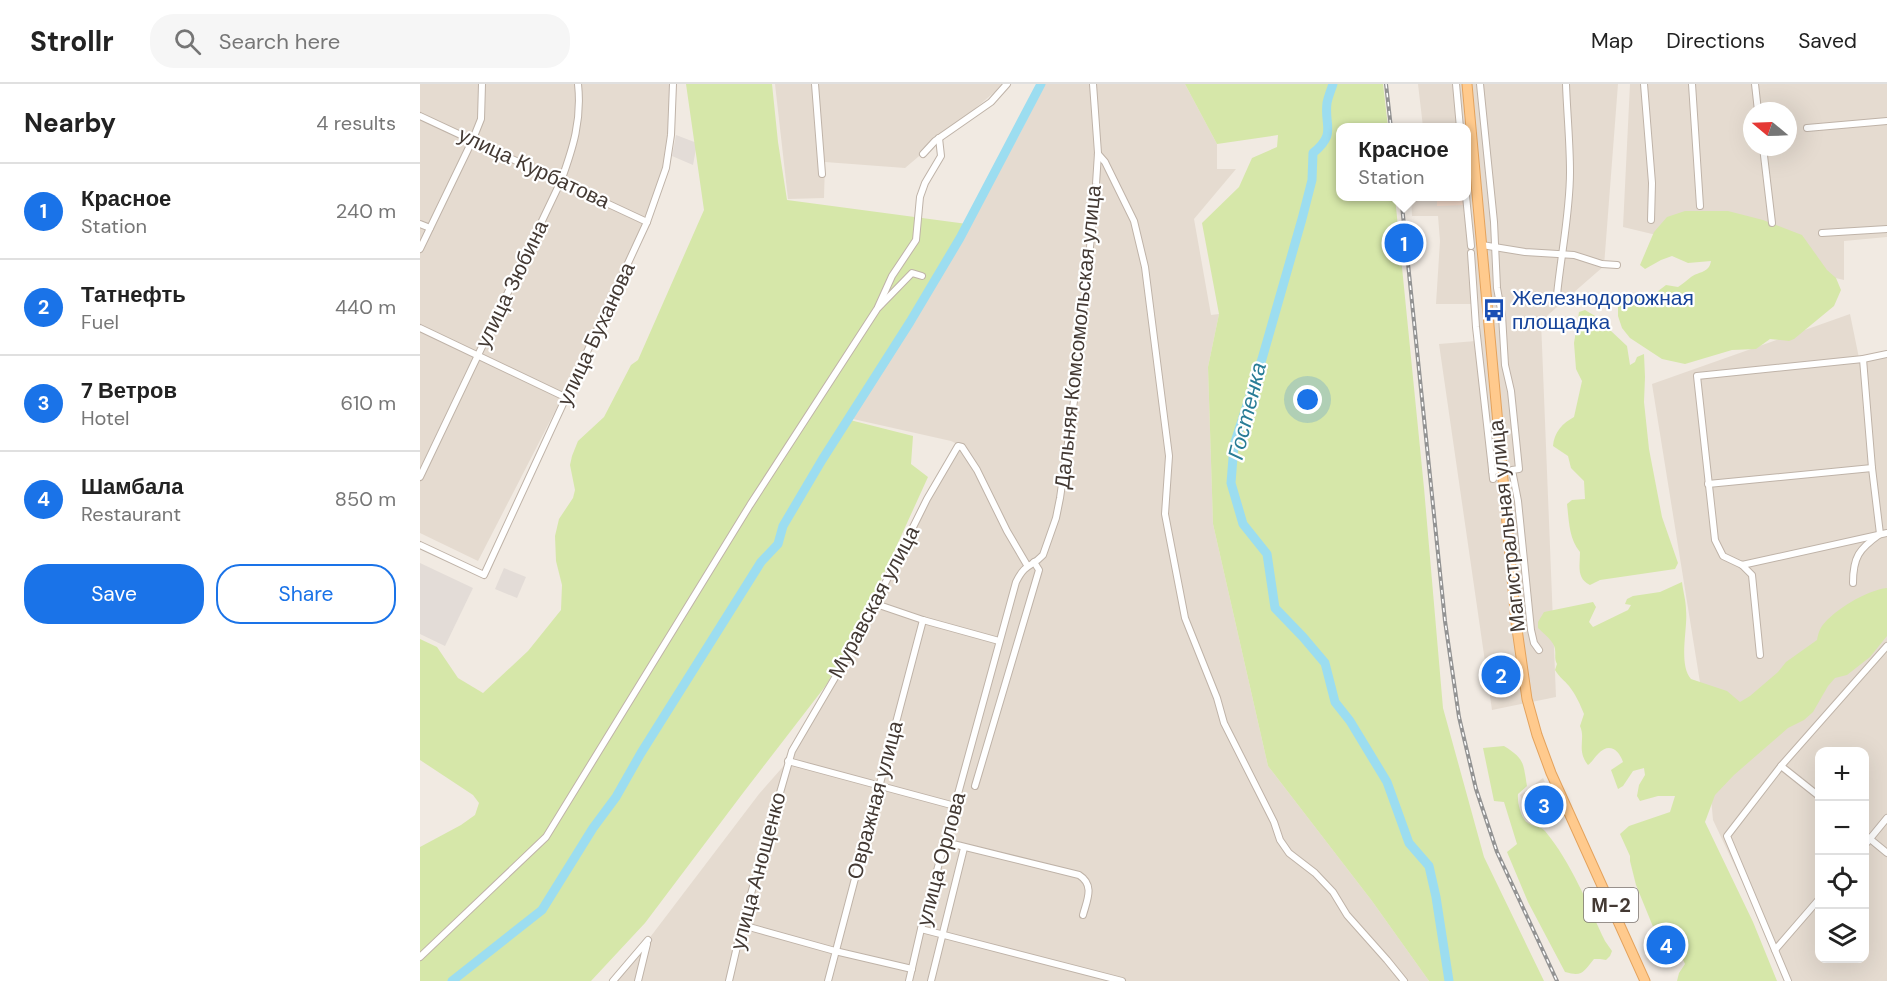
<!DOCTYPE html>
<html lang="en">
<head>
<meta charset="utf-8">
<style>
  :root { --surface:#fff; --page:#f6f6f6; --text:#222; --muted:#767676; --line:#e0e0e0; --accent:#1a73e8 }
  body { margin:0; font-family:"DM Sans",sans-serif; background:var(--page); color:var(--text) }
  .controls { position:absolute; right:18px; bottom:18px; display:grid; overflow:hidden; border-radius:12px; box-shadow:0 6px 24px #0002 }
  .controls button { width:54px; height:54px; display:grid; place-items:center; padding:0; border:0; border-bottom:2px solid var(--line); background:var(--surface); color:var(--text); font:30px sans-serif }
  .compass { position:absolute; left:1323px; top:18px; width:54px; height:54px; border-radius:50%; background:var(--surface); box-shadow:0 6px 24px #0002; rotate:289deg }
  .you { position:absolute; left:888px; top:316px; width:21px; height:21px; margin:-15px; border:4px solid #fff; border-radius:50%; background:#1a73e8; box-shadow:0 0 0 9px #1a73e833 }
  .badge { display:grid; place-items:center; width:39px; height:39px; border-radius:50%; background:var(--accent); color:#fff; font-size:20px; font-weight:700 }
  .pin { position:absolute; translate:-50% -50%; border:3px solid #fff; box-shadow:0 2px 6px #0006 }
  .popup { position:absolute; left:916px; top:39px; width:135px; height:78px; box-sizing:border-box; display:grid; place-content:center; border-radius:12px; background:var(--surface); filter:drop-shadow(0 2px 4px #0005); font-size:20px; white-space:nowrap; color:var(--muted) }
  .popup b { font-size:22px; color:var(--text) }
  .popup::after { content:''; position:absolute; left:50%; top:100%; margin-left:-12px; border:12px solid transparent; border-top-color:var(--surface) }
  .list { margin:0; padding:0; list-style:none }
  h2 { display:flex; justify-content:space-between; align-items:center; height:78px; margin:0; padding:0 24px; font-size:26px }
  h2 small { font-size:20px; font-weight:400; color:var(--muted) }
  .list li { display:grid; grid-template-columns:39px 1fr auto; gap:18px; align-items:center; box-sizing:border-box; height:96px; padding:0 24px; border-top:2px solid var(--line) }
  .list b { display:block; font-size:22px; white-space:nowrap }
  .list p { margin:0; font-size:20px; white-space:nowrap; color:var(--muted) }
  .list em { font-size:20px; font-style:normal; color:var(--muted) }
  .actions { display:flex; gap:12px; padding:18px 24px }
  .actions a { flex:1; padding:14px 0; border:2px solid var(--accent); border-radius:24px; text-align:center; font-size:21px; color:var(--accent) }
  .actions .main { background:var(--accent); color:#fff }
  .icon { flex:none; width:33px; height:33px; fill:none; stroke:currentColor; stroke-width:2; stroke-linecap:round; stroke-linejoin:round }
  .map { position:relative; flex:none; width:1467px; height:897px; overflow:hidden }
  header { display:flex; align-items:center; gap:36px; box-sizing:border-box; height:84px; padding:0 30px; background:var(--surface); border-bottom:2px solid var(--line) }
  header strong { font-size:28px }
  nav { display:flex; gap:33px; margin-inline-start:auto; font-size:21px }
  .search { width:420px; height:54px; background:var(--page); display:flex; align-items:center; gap:15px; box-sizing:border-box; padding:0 21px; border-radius:24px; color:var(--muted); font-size:22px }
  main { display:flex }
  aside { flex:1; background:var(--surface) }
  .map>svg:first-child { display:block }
  .residential { fill:#e5dbd0; fill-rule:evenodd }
  .commercial { fill:#f5dccc }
  .industrial { fill:#e3dcd7 }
  .green { fill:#d6e7a9 }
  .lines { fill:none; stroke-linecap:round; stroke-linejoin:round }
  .river { stroke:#9cddf0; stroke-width:9 }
  .minor-casing { stroke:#bfb3a8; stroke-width:8 }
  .primary-casing { stroke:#e4a35d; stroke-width:11 }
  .minor { stroke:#fff; stroke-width:6 }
  .primary { stroke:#ffca8d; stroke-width:9 }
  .rail-casing { stroke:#939393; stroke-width:4 }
  .rail { stroke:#fff; stroke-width:1.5; stroke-dasharray:4.5; stroke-linecap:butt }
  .labels { text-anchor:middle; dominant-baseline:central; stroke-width:4.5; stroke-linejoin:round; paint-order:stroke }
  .shield { fill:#fff; stroke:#7b7470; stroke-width:1.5 }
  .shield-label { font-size:20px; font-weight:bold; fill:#433933 }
  .street-label { font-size:21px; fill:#433933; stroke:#fff }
  .transit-label { font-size:21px; fill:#164399; stroke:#fff; text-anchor:start }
  .water-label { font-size:22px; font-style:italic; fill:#287c96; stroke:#fff }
</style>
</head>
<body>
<header>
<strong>Strollr</strong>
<div class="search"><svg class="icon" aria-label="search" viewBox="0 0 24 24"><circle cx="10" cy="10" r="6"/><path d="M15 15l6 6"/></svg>Search here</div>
<nav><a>Map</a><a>Directions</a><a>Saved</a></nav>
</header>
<main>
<aside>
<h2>Nearby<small>4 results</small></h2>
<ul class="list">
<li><span class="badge">1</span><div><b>Красное</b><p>Station</p></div><em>240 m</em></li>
<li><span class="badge">2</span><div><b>Татнефть</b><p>Fuel</p></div><em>440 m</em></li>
<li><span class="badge">3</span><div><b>7 Ветров</b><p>Hotel</p></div><em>610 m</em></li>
<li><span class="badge">4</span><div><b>Шамбала</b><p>Restaurant</p></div><em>850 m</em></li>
</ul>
<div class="actions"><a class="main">Save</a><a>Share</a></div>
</aside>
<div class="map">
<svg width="1467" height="897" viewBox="0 0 1467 897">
  <rect width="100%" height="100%" fill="#f1eae2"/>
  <g class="residential">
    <polygon points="0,0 254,0 247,82 229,136 147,304 58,477 0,449"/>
    <polygon points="355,0 584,0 485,84 405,78 404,114 368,115"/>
    <polygon points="625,0 765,0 797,60 797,85 816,85 774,135 791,231 799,230 788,283 793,440 848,682 952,817 1009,897 193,897 228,856 339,710 368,677 437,556 492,447 539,361 531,357 433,335 541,155 598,53"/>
    <polygon points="998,0 1198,0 1184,182 1121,237 1136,613 1072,626 1019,260 1056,257 1053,220 1016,220 1020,157 1018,132 992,132 991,113 1017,113 1018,122 1047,112 1047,44 1003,43"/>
    <path d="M1210 0H1467V153L1424 157V196L1203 143ZM1332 27H1368V63H1332Z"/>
    <path d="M1430 230 1439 274 1467 268V897H1369L1293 736 1282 611 1232 300ZM1400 668H1444V874H1400Z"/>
    <polygon points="1123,694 1138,726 1112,740 1100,711"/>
  </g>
  <polygon class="commercial" points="1017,113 1044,113 1045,121 1017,122"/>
  <g class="industrial">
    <polygon points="256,51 277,59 273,81 252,72"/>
    <polygon points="0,479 53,504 25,562 0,550"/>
    <polygon points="84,484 106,493 97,514 75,505"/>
  </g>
  <g class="green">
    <polygon points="266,0 352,0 358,58 367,116 547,140 430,336 493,352 491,380 508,393 451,518 407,600 323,709 225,839 171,897 0,897 0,763 41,741 55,731 59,719 53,711 0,676 0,555 17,563 38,594 63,609 108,567 141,526 142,501 136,477 135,452 139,435 153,414 155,406 150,381 152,372 158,357 184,333 211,281 218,276 284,126"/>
    <polygon points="765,0 963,0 968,43 921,44 921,112 975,113 1004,404 1023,624 1064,773 1124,897 1009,897 952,817 848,682 793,440 788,283 799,230 782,139 819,103 832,74 857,63 858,51 797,60"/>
    <path d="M1265 127H1308L1343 136 1382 151 1407 186 1416 194 1421 206 1414 222 1374 255 1369 257 1350 255 1336 265 1312 266 1265 280 1242 275 1210 254 1202 244 1198 232V218L1209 213 1229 214 1246 201 1258 203C1263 200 1267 196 1271 193 1280 187 1289 189 1291 177L1268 179 1252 172 1241 176 1225 185 1220 181 1234 148 1247 133Z"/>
    <path d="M1165 226 1175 232 1207 262 1210 281 1215 278 1217 273 1224 270 1225 293 1224 318 1229 365 1242 433 1258 479 1255 485 1180 496 1170 501C1156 494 1160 481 1160 468 1149 455 1149 437 1147 420L1152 416 1165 415 1164 397 1151 384 1148 372 1133 362C1134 348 1143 339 1154 333L1162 297 1156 285 1154 259 1159 228Z"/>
    <path d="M1262 498C1263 507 1266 517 1266 526 1268 545 1258 580 1271 595L1307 607 1320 618 1330 612 1358 588 1366 578 1397 556C1398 551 1399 546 1402 542 1414 526 1447 506 1467 504V552L1450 573 1427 591 1415 594 1408 602 1393 628 1384 636 1368 644 1314 691 1295 711 1285 738 1333 838 1357 897H1257L1259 889 1265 880 1252 852 1248 848 1236 850 1216 801 1210 777V772L1200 750 1209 742 1250 728 1255 712H1238L1220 717 1217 712 1219 701 1225 691 1224 684 1213 687 1203 702 1198 705 1191 686 1203 678C1199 666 1189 658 1178 670 1174 674 1173 677 1168 681 1156 666 1166 655 1160 642L1164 630C1160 620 1156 611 1149 602 1144 596 1140 594 1135 586L1137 580C1134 574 1136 572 1135 565 1134 557 1124 550 1118 544V538L1124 528 1173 518 1176 523 1169 538 1173 543 1208 526 1211 521 1205 520 1207 515 1213 512 1240 508Z"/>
    <path d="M1084 662C1105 675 1103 679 1107 702L1098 710C1097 718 1101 735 1108 739 1114 743 1121 742 1125 747 1151 778 1168 821 1185 857L1192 867 1190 872 1186 876 1180 875H1174C1163 888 1163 893 1145 888L1108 818 1087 768 1097 760 1084 718 1074 717 1063 664Z"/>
  </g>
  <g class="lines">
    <g class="river">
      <path d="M913 0C911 6 908 13 907 19 904 43 917 49 893 69L892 96 882 135 842 275 814 361 811 399 823 440 847 470 855 524 883 553 905 579 915 618 930 637 967 698 989 759 1009 782 1016 813 1029 897"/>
      <polyline points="32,897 122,826 173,744 196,713 221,669 341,478 358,460 363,442 402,376 490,238 540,154 621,0"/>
    </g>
    <g class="minor-casing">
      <g id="minor">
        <polyline points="395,0 402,90"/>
        <polyline points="1036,0 1040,44"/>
        <polyline points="1060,0 1074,138 1077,204 1082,231 1085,281 1091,307 1099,385 1092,386 1098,417 1111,546 1114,559 1119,566"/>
        <polyline points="1224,0 1232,99 1231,136"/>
        <polyline points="1272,0 1280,122"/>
        <polyline points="1335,0 1338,27"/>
        <polyline points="0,32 227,138"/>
        <polyline points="1387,44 1467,37"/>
        <polyline points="1343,63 1352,139"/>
        <polyline points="503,70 515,57 571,18 587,0"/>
        <polyline points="678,70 685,78 714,137 725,183 749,372 745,430 765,534 797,614 804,639 854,738 860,756 869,769 895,789 913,808 927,831 967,876 984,897"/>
        <polyline points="1046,112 1051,162"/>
        <polyline points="0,140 10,144"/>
        <polyline points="1402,149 1467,145"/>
        <polyline points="1062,161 1105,168 1154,171 1182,180 1197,181"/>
        <polyline points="0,165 53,55 61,35 62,0"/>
        <polyline points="1051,169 1056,243 1071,376 1080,375"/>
        <path d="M1137 211C1141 170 1150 129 1150 88 1150 58 1147 29 1146 0"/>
        <polyline points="458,223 472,192 496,156 500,113 505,99 521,72 519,54"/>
        <polyline points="0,244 147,314"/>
        <polyline points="1467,270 1443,275 1277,292 1295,456 1303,472 1322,481 1467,449"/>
        <polyline points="1071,376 1073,395"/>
        <polyline points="1072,387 1085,386"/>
        <path d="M0 393 141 97C153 64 162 36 158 0"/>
        <polyline points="1288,400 1452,384"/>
        <polyline points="0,461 64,491 227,138 246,84 251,51 253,0"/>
        <polyline points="1322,481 1332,491 1340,571"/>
        <path d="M1433 499C1433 473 1439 465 1460 450L1452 384 1443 275"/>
        <polyline points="456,520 503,536 579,557"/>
        <polyline points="368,677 535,722"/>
        <polyline points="1361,682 1400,713"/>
        <polyline points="555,702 619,486 614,478"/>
        <polyline points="1444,750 1467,769"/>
        <path d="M525 758 659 791C675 801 667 816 663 831"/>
        <polyline points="1444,762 1467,734"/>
        <polyline points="322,841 415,867 492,885"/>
        <polyline points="501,845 702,897"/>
        <polyline points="1355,866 1400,814"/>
        <polyline points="0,873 126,753 330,421 457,225 492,189 502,192"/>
        <polyline points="193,897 228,856"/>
        <polyline points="218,897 227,860"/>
        <polyline points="309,897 322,841 372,667 437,556 507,415 538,362 542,363 557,386 587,447 607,481"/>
        <polyline points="408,897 503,536"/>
        <path d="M489 897 501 845 596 498C606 478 611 484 623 471L636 434 640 414 658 289 676 100 678 69 673 0"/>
        <polyline points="511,897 544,764"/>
        <polyline points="1368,897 1307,752 1361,682 1467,562"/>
      </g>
    </g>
    <g class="primary-casing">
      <polyline id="primary" points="1047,0 1096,538 1107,615 1117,651 1131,689 1225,897"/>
    </g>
    <use href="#minor" class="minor"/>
    <use href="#primary" class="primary"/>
    <g class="rail-casing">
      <g id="rail">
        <polyline points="966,0 971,44"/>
        <polyline points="981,112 1025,537 1039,633 1056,705 1077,768 1137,897"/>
      </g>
    </g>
    <use href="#rail" class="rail"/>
  </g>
  <defs>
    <g id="bus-bare" transform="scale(1.8)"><path d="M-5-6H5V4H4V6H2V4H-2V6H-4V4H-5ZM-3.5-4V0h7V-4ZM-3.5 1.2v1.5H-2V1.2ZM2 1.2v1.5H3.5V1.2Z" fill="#1a4fb4" stroke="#fff" stroke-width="2.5" paint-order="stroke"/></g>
  </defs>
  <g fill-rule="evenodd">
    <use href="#bus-bare" x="1074" y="226"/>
  </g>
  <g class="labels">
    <rect class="shield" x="1164" y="804" width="54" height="34" rx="4.5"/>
    <g class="shield-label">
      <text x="1191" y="821">М-2</text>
    </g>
    <g class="street-label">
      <text transform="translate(114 84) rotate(25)">улица Курбатова</text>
      <text transform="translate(92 200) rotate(-64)">улица Зюбина</text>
      <text transform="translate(176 250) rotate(-65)">улица Буханова</text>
      <text transform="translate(658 253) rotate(-84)">Дальняя Комсомольская улица</text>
      <text transform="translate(1087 442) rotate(-96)">Магистральная улица</text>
      <text transform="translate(454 518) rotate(-62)">Муравская улица</text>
      <text transform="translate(455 716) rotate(-75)">Овражная улица</text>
      <text transform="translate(521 775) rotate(-75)">улица Орлова</text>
      <text transform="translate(338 787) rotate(-75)">улица Анощенко</text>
    </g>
    <g class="transit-label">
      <text x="1092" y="214">Железнодорожная<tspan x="1092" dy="24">площадка</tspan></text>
    </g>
    <g class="water-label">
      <text transform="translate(827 327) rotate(-76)">Гостенка</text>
    </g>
  </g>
</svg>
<div class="controls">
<button>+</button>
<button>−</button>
<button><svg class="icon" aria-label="locate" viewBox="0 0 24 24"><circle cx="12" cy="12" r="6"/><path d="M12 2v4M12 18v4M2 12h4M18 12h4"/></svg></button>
<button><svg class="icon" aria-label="layers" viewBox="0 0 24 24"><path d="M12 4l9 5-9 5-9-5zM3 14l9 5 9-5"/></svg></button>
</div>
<svg class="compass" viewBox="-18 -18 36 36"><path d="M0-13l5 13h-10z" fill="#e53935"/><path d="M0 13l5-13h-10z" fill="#767676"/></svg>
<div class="you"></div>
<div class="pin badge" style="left:984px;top:159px">1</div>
<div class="popup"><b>Красное</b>Station</div>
<div class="pin badge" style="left:1081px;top:591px">2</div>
<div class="pin badge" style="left:1124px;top:721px">3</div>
<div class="pin badge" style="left:1246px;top:861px">4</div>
</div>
</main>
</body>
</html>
